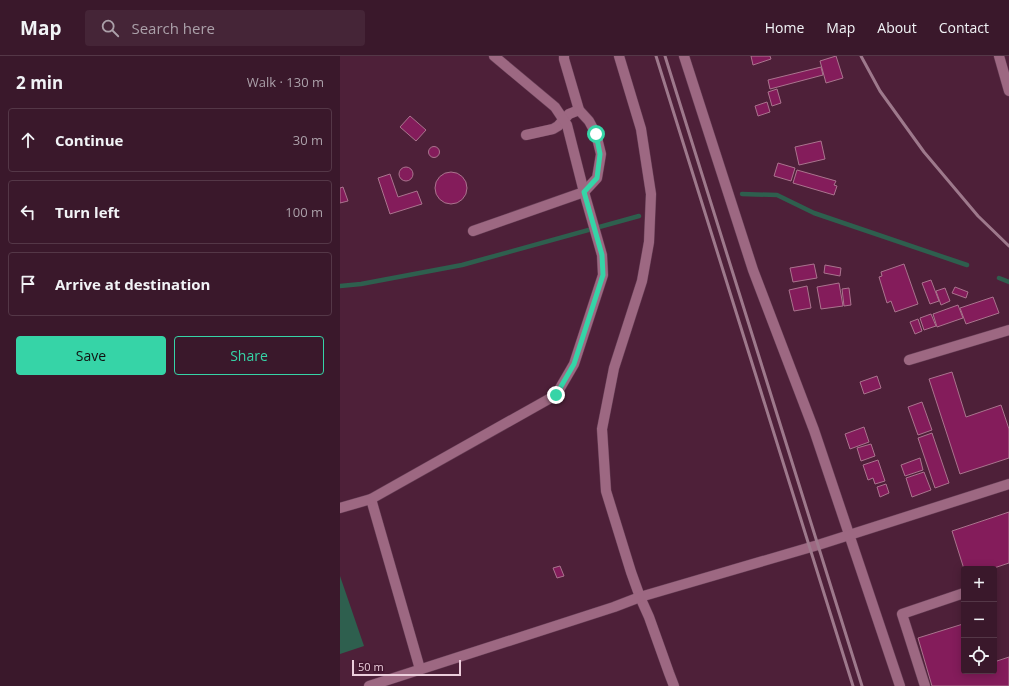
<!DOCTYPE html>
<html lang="en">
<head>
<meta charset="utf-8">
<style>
  :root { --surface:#3a182b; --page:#452537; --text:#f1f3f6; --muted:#aba0a9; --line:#543747; --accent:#36d4a7 }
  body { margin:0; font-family:"Open Sans",sans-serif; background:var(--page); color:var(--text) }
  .controls { position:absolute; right:12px; bottom:12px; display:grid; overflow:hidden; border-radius:4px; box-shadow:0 2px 10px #0003 }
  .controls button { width:36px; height:36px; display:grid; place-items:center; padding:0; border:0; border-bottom:1px solid var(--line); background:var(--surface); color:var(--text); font:20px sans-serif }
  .scale { position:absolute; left:12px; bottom:10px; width:109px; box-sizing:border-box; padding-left:4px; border:2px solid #eccedc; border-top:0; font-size:11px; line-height:14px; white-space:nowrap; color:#eccedc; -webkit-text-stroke:3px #43162f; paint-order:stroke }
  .stop { position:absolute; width:12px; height:12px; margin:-9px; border:3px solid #36d4a7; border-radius:50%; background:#fff }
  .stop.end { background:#36d4a7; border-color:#fff; box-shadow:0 1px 4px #0008 }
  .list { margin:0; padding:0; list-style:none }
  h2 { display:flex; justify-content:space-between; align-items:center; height:52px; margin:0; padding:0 16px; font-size:17px }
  h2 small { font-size:13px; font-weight:400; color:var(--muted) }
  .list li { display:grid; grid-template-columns:26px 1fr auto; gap:12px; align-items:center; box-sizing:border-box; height:64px; margin:0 8px 8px; padding:0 8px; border:1px solid var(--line); border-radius:4px }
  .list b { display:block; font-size:15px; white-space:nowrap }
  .list em { font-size:13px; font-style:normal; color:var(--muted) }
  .actions { display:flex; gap:8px; padding:12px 16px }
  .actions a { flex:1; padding:9px 0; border:1px solid var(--accent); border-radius:4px; text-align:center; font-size:14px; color:var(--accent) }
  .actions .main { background:var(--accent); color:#111 }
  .icon { flex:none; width:22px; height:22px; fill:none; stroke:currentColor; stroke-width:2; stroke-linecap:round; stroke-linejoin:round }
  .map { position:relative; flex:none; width:669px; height:630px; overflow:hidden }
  header { display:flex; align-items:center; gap:24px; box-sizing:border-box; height:56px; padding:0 20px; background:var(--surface); border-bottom:1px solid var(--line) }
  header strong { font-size:19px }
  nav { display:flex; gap:22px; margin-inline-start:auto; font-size:14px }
  .search { width:280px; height:36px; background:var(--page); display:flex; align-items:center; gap:10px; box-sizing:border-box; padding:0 14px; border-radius:4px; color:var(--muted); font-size:15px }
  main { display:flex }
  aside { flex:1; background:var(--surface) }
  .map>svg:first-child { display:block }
  .water { fill:#2e5f4e }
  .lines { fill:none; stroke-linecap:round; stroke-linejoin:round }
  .stream { stroke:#2e5f4e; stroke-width:4.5 }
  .building { fill:#841c5b; stroke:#aa748e }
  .minor-casing { stroke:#663e55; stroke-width:11 }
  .minor { stroke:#9d6882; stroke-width:10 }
  .rail { stroke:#9e798c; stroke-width:3 }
  .route { stroke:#36d4a7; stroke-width:5 }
</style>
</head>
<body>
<header>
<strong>Map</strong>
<div class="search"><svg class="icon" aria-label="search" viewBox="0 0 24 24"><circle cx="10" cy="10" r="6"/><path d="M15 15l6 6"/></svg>Search here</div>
<nav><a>Home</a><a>Map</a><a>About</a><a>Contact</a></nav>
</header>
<main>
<aside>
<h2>2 min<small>Walk · 130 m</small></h2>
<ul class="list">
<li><svg class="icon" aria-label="ahead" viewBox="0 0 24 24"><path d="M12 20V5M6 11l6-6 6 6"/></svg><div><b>Continue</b></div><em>30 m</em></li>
<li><svg class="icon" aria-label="left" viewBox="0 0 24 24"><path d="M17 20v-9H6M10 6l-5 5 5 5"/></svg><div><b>Turn left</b></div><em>100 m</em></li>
<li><svg class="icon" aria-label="arrive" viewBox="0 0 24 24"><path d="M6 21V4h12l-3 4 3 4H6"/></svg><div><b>Arrive at destination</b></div></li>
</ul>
<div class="actions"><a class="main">Save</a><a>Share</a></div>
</aside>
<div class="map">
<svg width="669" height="630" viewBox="0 0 669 630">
  <rect width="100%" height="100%" fill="#4e2039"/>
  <polygon class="water" points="0,520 24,590 0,598"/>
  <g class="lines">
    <g class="stream">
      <polyline points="402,138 437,139 474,157 627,209"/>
      <polyline points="659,222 669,226"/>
      <polyline points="0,230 21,228 122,209 299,160"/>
    </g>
  </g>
  <g class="building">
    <polygon points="411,0 430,0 431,3 413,9"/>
    <polygon points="496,0 503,22 486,27 480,5"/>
    <polygon points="481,11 483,19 430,33 428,24"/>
    <polygon points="437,33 441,47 432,50 428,36"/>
    <polygon points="427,46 430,56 418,60 415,50"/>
    <polygon points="70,60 86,74 76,85 60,71"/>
    <polygon points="481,85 485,103 459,109 455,91"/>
    <circle cx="94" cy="96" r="5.5"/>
    <polygon points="438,107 455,112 451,125 434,120"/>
    <circle cx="66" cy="118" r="7"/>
    <polygon points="457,114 496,125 494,129 497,130 494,139 453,127"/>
    <circle cx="111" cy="132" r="16"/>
    <polygon points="50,118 58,141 77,135 82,148 50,158 38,122"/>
    <polygon points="3,131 8,145 0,147 0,132"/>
    <polygon points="474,208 477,222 453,226 450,212"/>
    <polygon points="564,208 578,248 555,256 551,245 547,247 539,221 542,220 541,216"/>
    <polygon points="485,209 501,212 500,220 484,217"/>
    <polygon points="591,224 599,245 590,248 582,227"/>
    <polygon points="499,227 503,250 481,253 477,231"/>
    <polygon points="467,230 471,252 454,255 449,234"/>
    <polygon points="615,231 628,236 626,242 612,237"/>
    <polygon points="509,232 511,249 504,250 502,233"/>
    <polygon points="605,232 610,245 601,249 596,235"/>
    <polygon points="653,241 659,257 626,268 620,252"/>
    <polygon points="618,249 623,262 597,271 593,258"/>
    <polygon points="591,258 596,270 584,274 580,262"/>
    <polygon points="578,263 582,275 575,278 570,266"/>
    <polygon points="612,316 626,361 661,349 669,373 669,402 620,418 589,323"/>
    <polygon points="537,320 541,332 524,338 520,326"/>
    <polygon points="582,346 592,374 578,379 568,351"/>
    <polygon points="524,371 529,386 510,393 505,378"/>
    <polygon points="592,377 609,427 595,432 578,382"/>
    <polygon points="531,388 535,400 521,405 517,392"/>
    <polygon points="580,402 583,414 565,420 561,409"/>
    <polygon points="538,404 545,425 535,428 533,422 528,424 523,409"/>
    <polygon points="584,416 591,434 572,441 566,422"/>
    <polygon points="546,428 549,437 540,441 537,431"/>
    <polygon points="669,456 669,507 651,513 624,513 612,475"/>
    <polygon points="220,510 224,520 217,522 213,512"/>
    <polygon points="623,568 624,572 624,615 654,615 654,606 669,601 669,630 592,630 578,582"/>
  </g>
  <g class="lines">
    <g class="minor-casing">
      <g id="minor">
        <polyline points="279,0 301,73 311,138 309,186 302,225 274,312 262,373 266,435 291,516 300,541 309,561 329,617 334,630"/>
        <polyline points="344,0 413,214 474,374 560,630"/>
        <polyline points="659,0 669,35"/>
        <polyline points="186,79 213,73 218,70 229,58 239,54"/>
        <polyline points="133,175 244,136 257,122 261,98 256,78 249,65 239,54 224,3 224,0"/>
        <polyline points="569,304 669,274"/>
        <polyline points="31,443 80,613"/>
        <polyline points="0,452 31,443 216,339 234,308 263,219 262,199 244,136 227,69 215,51 154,0"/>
        <polyline points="29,630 274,551 300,541 478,489 669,428"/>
        <polyline points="585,630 562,558 624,537"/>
      </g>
    </g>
    <use href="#minor" class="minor"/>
    <g class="rail">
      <path d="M316 0C383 210 446 420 513 630"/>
      <path d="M325 0C392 210 455 420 522 630"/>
      <polyline points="521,0 540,35 584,96 638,160 669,190"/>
    </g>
  </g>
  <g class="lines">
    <polyline class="route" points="216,339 234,308 263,219 262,199 244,136 257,122 260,98 256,78"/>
  </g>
</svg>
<div class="controls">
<button>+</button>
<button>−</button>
<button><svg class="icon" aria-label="locate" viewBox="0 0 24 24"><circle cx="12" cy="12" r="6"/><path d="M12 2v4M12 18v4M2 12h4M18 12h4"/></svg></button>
</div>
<div class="scale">50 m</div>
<div class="stop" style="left:256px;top:78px"></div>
<div class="stop end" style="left:216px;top:339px"></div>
</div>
</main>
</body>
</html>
